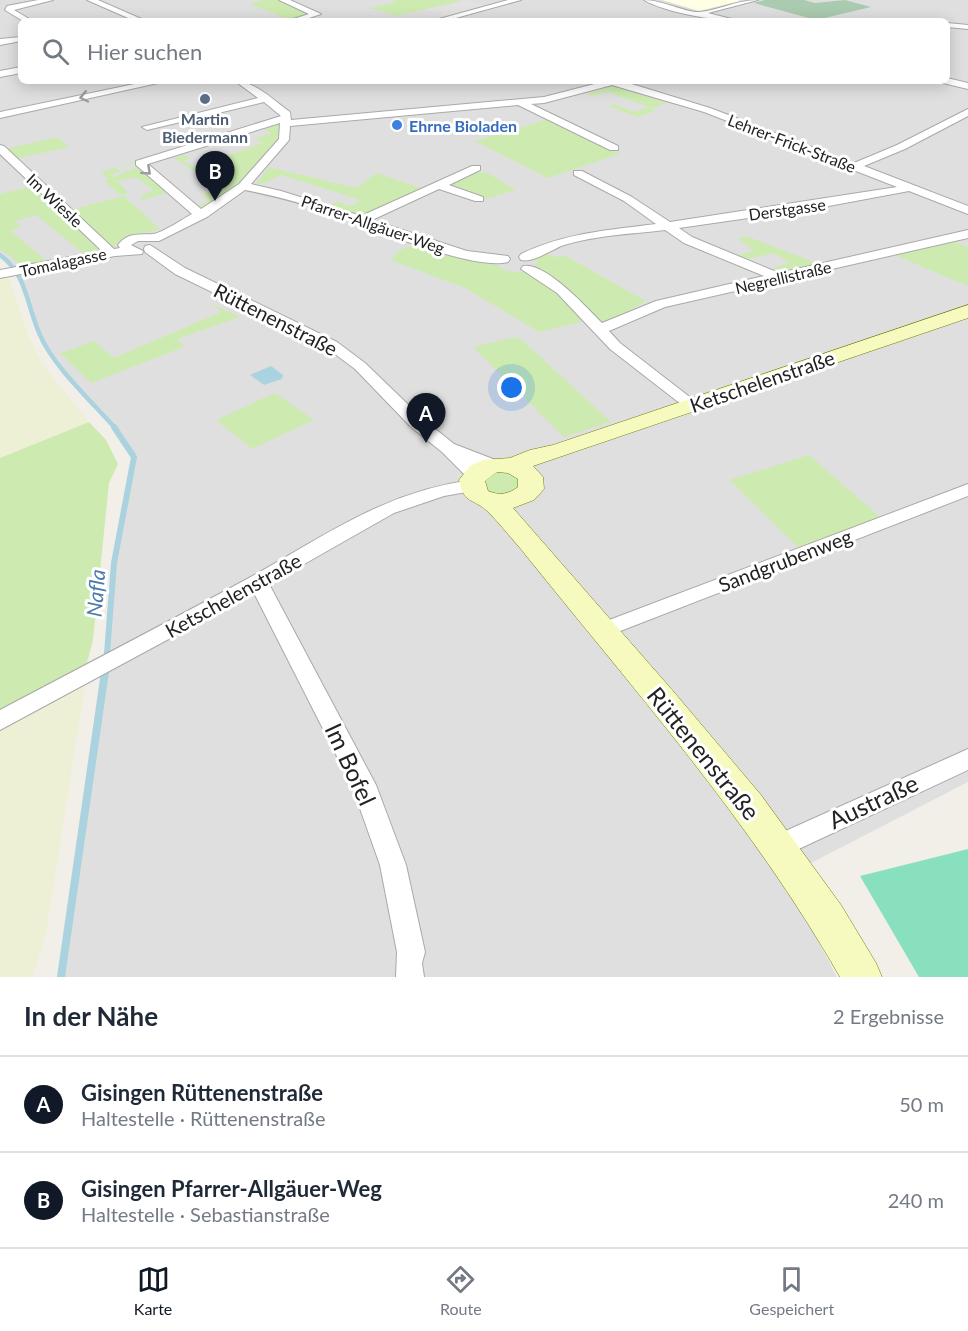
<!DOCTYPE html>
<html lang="de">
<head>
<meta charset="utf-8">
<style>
  :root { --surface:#fff; --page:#f2f2f3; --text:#1f2937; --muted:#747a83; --line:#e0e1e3; --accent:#111827 }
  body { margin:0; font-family:Lato,sans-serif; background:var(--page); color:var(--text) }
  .you { position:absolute; left:512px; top:388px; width:21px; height:21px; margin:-15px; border:4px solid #fff; border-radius:50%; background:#1a73e8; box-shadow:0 0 0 9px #1a73e833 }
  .badge { display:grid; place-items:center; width:39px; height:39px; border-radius:50%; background:var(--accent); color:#fff; font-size:20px; font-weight:700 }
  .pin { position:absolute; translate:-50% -50px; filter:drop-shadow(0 2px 3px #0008) }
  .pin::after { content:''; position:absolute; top:32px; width:21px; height:18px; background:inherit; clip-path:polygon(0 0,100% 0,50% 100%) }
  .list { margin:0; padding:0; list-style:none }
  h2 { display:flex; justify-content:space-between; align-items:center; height:78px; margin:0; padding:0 24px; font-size:26px }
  h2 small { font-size:20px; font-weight:400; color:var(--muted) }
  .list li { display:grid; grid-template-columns:39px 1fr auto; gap:18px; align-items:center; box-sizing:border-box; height:96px; padding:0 24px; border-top:2px solid var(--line) }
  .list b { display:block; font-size:22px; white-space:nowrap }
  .list p { margin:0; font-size:20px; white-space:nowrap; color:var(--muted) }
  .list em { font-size:20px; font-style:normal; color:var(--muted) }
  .icon { flex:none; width:33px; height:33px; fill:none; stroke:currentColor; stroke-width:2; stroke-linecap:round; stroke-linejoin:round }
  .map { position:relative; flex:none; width:968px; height:977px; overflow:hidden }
  .search { position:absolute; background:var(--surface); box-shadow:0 3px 15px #0003; left:18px; right:18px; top:18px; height:66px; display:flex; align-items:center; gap:15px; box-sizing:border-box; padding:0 21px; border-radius:9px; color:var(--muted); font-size:22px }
  .sheet { height:270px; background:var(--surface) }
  nav { display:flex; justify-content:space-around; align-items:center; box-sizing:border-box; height:84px; border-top:2px solid var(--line); background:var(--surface); font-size:16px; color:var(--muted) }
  nav a { display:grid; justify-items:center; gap:3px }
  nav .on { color:var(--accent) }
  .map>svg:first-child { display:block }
  .residential { fill:#e0dfdf; fill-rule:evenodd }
  .education { fill:#ffffe5 }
  .farmland { fill:#eef0d5 }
  .grass { fill:#cdebb0 }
  .cemetery { fill:#aacbaf }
  .pitch { fill:#88e0be }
  .parking { fill:#e2e2e2 }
  .water { fill:#aad3df }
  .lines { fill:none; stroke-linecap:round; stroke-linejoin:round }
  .stream-far2 { stroke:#aad3df; stroke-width:4.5 }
  .stream-far1 { stroke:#aad3df; stroke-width:6 }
  .stream { stroke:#aad3df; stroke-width:8 }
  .minor-casing { stroke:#a9a9a9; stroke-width:2 }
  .secondary-casing { stroke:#707d05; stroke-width:1 }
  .minor { fill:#fff; fill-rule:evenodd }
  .secondary { fill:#f7fabf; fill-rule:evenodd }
  .oneway { stroke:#9c9c9c }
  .service-dot { fill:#5c6f8a; stroke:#fff; stroke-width:2 }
  .shop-dot { fill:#3f7fe0; stroke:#fff; stroke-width:2 }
  .labels { text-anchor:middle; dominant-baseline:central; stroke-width:6; stroke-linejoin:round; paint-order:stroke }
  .far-service-label { font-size:16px; font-weight:bold; fill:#4e5e75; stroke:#fff }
  .far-shop-label { font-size:16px; font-weight:bold; fill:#366cbe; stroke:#fff; text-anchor:start }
  .far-street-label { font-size:16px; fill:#222; stroke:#fff }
  .street-label { font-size:20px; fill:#222; stroke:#fff }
  .water-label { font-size:21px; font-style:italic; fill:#4a7aab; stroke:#fff }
  .near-street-label { font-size:24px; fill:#222; stroke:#fff }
</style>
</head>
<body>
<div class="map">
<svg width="968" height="977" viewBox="0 0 968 977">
  <rect width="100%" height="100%" fill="#f2efe9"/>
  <path class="residential" d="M0 0H968V782L780 879 812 929 837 977H61L104 687 114 563 118 536 129 491 134 457 120 434 51 354 40 336 20 277 13 264 0 255ZM21 21H947V81H21Z"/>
  <polygon class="education" points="662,0 738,0 740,1 699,11"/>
  <g class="farmland">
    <polygon points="8,275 29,337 44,366 89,422 0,458 0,276"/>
    <polygon points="86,679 46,933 33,977 0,977 0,726"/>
  </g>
  <g class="grass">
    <polygon points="264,0 279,0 310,12 311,15 291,20 249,4"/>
    <polygon points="391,0 458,0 461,1 397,16 370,8 396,2"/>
    <polygon points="613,86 667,103 650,109 656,111 638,117 608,106 614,104 634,112 649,107 608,92 592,96 586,94"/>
    <polygon points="275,118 117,168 121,171 110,175 114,177 137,167 167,193 142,200 140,197 153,190 136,177 117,181 129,193 120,195 104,181 109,179 101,172"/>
    <polygon points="548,119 620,154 548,178 475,141"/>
    <polygon points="282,122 276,142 235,187 204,207 197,205 210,201 202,194 222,187 173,158 185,155 191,158 183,161 195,167 263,143 254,139 271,133 262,128"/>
    <polygon points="58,137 69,147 15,159 5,149"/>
    <polygon points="269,167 356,188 377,173 423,189 360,217 328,206 337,202 351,206 361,200 281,175 262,184 256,184"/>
    <polygon points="486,172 516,190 486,199 447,186 471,173"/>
    <polygon points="33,186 99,250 84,254 36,215 15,221 21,227 11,231 49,263 22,269 11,256 0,250 0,194"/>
    <polygon points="124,196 160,229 126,237 113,247 70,210"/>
    <polygon points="746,236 822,265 781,273 773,268 789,263 775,253 748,259 738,255 754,251 738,239"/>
    <polygon points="950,240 968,247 968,286 892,254"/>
    <path d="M417 244 496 261 497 265C507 275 517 270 529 273 548 278 568 303 581 317V322L539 332 465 288 391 260 400 250Z"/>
    <polygon points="542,253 555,257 564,255 646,301 608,322 601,322 595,320 534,269 537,262 532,258"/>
    <polygon points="209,303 240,317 178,339 184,347 91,383 60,353 94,341 114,358 221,312"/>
    <polygon points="515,337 522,340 611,422 564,437 473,347"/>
    <polygon points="275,393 314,420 252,449 216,420"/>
    <polygon points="89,422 106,440 118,464 109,483 93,640 85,670 0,715 0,458"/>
    <polygon points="809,455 880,517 800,549 729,480"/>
    <polygon points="499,470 517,475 521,487 507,495 489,493 483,478"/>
  </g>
  <polygon class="cemetery" points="765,0 804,0 815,3 845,0 871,7 816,20 754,3"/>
  <polygon class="pitch" points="968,849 968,977 919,977 860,876"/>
  <polygon class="parking" points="467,0 489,7 449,16 427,9"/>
  <polygon class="water" points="271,366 283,375 282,379 264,385 250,375"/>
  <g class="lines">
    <path class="stream-far2" d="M0 255C27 274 27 307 40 335 53 366 93 403 115 428"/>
    <polyline class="stream-far1" points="106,666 114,563 134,457 114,427"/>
    <polyline class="stream" points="61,977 106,665"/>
    <g class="minor-casing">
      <g id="minor">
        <polygon points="38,0 53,0 14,10 33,21 23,21 5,10 7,6"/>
        <polygon points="87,0 98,0 146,21 135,21"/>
        <polygon points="279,0 290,0 321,14 300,21 287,21 309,14"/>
        <polygon points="508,0 521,0 445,21 432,21"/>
        <path d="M644 0C662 0 687 13 699 12 717 11 736 0 758 0L708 13 739 21C715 21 664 12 644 0Z"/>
        <polygon points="947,23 968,25 968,29 947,27"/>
        <polygon points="21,37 21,41 0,45 0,39"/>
        <polygon points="21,67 21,73 0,77 0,71"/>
        <polygon points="947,78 968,83 968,89 943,83 941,81 947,81"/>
        <polygon points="149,81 167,81 0,118 0,112"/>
        <path d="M235 81C255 81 274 101 290 112L291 120 544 97 606 81H622L710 108 854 163 897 145 968 109V116L905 149 864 166 968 206V214L909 191 818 208 679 228 692 237 779 273 968 230V238L665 307 609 331 620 343 700 405 692 410 686 408 610 349 557 293 521 269 523 266C545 261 588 309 602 323L656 301 764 276 684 243 665 230C632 234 597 235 564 245 552 249 534 263 521 260L519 257 521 254C564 233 609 230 656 224L624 201 574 175V171H582L632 197 670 222 897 187 704 112 612 85 544 103 531 104 618 146V150H610L518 105 290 126 289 140 251 184 281 191 361 216 472 166H480V170L449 185 483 197V201H475L439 189 372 220 467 251 508 256 510 259 508 262C472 271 372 228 334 214 305 204 275 196 245 190L207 217 159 241H138L131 245 143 251 142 254 115 256 0 278V270L102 251 0 154V145L4 146 114 249 120 248 118 245C128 232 138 235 153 234 162 233 183 219 192 214L136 165V161L281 116 264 102 147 130 142 127 258 98ZM280 123 279 139 239 184 201 209 148 164Z"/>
        <polygon points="150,245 185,268 337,342 365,363 423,419 454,444 498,461 501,465 498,469 492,470 474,464 484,475 481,479 469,479 442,452 411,427 355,369 327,348 175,274 145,252 144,249 145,246"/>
        <path d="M472 480 478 482 481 486 478 490 444 496 394 513 269 584 376 785 406 865 425 952 422 963 424 977H396L397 952 380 865 352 786 254 593 0 730V710C83 666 166 623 249 578 325 536 383 492 472 480Z"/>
        <polygon points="968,484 968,496 610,635 603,638 596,635 592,630 596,625"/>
        <polygon points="968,749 968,770 788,854 779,858 770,854 766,846 770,838"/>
      </g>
    </g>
    <g class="secondary-casing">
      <path id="secondary" d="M968 305V318L533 466 543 477 544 489 534 500 513 508 673 691 761 795 841 905 876 963 882 977H840C751 821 632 688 520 548 509 536 498 521 486 510 472 498 464 504 459 480L470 466 483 460 510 458 530 450 553 445ZM497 472 508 473 518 479V487C509 494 499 496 488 491L485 481Z"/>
    </g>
    <use href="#minor" class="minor"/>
    <use href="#secondary" class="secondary"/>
  </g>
  <defs><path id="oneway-chevron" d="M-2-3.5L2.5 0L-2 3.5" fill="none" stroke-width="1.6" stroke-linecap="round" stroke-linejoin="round" transform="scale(1.5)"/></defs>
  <g class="oneway">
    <use href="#oneway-chevron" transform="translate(84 97) rotate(168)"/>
    <use href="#oneway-chevron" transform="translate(147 171) rotate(42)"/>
  </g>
  <circle class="service-dot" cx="205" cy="99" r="6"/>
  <circle class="shop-dot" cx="397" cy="125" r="6"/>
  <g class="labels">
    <g class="far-service-label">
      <text x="205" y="118">Martin<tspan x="205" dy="18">Biedermann</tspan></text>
    </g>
    <g class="far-shop-label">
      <text x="409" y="125">Ehrne Bioladen</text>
    </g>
    <g class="far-street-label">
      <text transform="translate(792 143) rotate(21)">Lehrer-Frick-Straße</text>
      <text transform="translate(55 200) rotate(43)">Im Wiesle</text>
      <text transform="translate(787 209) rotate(-8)">Derstgasse</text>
      <text transform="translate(373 224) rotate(19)">Pfarrer-Allgäuer-Weg</text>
      <text transform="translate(63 262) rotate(-12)">Tomalagasse</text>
      <text transform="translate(783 277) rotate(-13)">Negrellistraße</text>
    </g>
    <g class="street-label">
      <text transform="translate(276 319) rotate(27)">Rüttenenstraße</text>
      <text transform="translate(762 381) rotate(-19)">Ketschelenstraße</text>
      <text transform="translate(785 560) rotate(-21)">Sandgrubenweg</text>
      <text transform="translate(233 595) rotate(-29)">Ketschelenstraße</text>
    </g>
    <g class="water-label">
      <text transform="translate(95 593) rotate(-85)">Nafla</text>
    </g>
    <g class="near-street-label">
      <text transform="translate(704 753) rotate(51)">Rüttenenstraße</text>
      <text transform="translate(351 764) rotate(65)">Im Bofel</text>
      <text transform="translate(873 801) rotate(-25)">Austraße</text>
    </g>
  </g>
</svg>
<div class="you"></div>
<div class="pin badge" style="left:426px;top:443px">A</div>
<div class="pin badge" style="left:215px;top:201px">B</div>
<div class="search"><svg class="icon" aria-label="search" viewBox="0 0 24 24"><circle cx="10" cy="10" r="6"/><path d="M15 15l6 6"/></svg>Hier suchen</div>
</div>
<section class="sheet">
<h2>In der Nähe<small>2 Ergebnisse</small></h2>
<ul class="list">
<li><span class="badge">A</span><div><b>Gisingen Rüttenenstraße</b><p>Haltestelle · Rüttenenstraße</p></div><em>50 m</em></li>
<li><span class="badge">B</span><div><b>Gisingen Pfarrer-Allgäuer-Weg</b><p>Haltestelle · Sebastianstraße</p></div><em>240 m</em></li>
</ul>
</section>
<nav>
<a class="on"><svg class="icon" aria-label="map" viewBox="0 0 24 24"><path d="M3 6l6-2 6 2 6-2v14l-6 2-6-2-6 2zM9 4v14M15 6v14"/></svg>Karte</a>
<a><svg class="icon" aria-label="directions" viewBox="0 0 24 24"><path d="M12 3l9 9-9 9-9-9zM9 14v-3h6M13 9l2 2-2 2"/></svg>Route</a>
<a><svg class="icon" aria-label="saved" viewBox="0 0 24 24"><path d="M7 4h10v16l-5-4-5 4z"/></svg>Gespeichert</a>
</nav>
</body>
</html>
